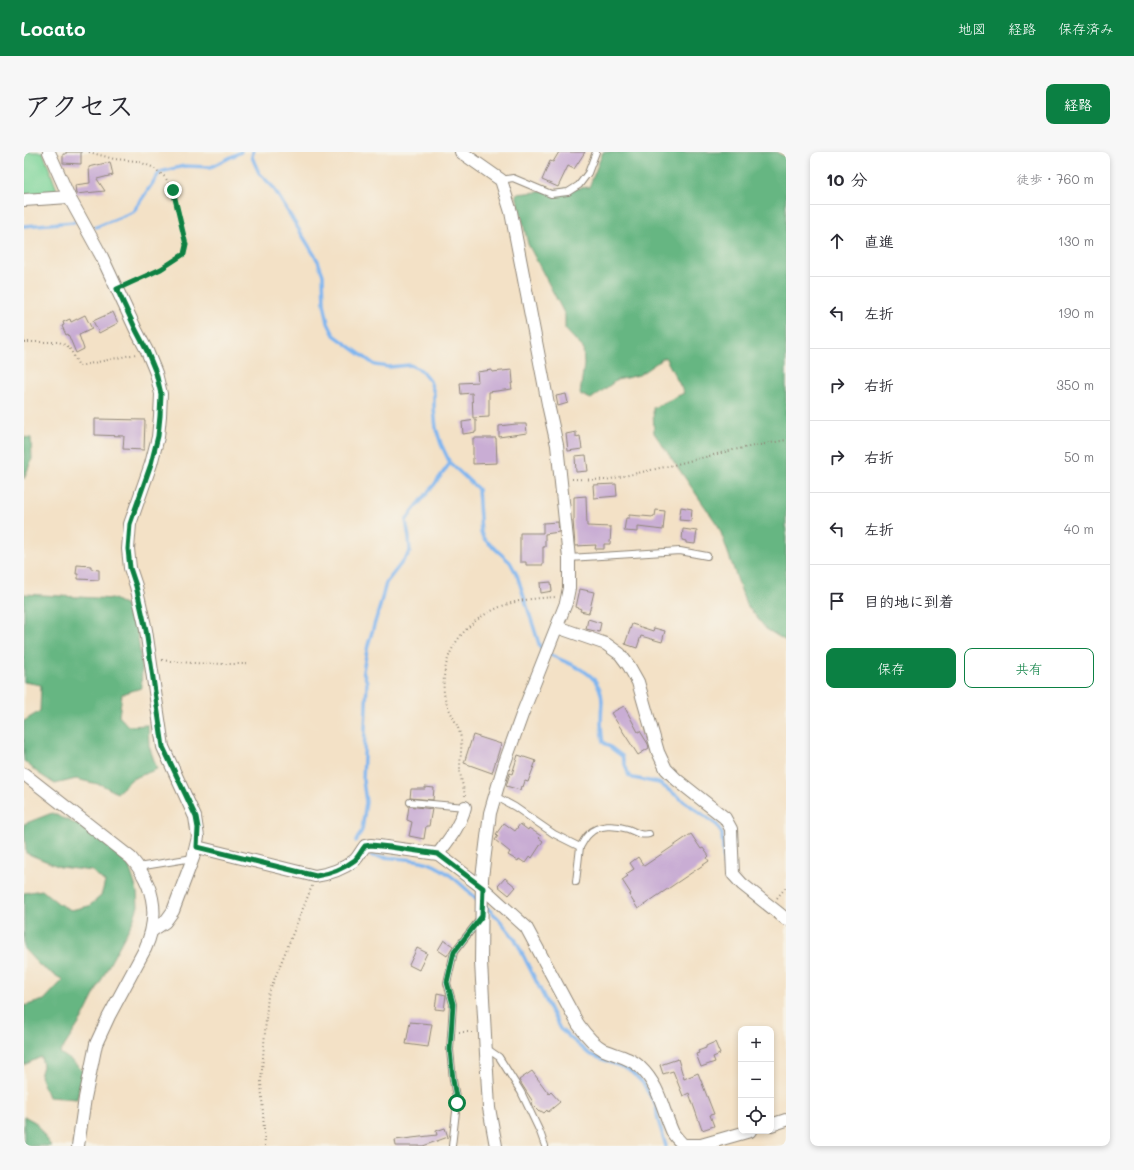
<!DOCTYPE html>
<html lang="ja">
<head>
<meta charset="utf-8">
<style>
  :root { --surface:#fff; --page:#f7f7f7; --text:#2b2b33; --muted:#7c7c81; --line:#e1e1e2; --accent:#0b8043 }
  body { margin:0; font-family:Mali,"Klee One",sans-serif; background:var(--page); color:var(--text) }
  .controls { position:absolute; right:12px; bottom:12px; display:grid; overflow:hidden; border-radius:8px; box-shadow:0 2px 6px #0003 }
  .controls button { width:36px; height:36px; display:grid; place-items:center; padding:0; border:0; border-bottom:1px solid var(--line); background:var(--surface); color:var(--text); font:20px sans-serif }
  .stop { position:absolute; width:12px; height:12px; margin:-9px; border:3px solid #0b8043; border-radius:50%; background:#fff }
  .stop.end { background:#0b8043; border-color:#fff; box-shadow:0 1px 4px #0008 }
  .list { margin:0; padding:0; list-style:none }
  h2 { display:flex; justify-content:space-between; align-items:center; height:52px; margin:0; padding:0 16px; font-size:17px }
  h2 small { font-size:13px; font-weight:400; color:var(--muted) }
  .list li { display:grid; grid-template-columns:26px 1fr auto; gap:12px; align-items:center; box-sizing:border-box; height:72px; padding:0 16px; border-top:1px solid var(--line) }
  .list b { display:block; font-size:15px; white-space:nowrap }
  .list em { font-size:13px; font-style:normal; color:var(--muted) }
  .actions { display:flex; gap:8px; padding:12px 16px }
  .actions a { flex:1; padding:9px 0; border:1px solid var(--accent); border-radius:8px; text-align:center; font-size:14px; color:var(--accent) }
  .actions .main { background:var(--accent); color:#fff }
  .icon { flex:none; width:22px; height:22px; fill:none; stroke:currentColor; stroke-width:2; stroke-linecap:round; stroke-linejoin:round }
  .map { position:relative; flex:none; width:762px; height:994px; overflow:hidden; border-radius:8px }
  header { display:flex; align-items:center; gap:24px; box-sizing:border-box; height:56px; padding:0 20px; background:var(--accent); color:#fff }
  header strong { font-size:19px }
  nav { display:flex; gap:22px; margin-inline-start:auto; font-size:14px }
  .intro { display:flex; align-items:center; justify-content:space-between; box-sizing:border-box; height:96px; padding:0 24px }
  h1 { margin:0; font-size:28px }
  .button { padding:10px 18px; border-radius:8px; background:var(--accent); color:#fff; font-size:14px; font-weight:700 }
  main { display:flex; gap:24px; padding:0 24px }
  aside { flex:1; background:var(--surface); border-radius:8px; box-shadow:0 2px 6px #0003 }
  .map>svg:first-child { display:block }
  .green { fill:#7dd59a; stroke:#548062 }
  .forest { fill:#66b682; stroke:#487056 }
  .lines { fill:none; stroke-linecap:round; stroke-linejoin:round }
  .stream { stroke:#80b6ef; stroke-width:3.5 }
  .building { fill:#c9add4 }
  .lane-casing { stroke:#8f8678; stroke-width:8 }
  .street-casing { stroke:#8f8678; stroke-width:14 }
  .path { stroke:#8f8678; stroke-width:2; stroke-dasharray:1 3; stroke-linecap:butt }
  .lane { stroke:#fff; stroke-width:6 }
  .street { stroke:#fff; stroke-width:12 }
  .route { stroke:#0b8043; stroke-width:5 }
</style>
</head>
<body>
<header>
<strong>Locato</strong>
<nav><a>地図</a><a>経路</a><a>保存済み</a></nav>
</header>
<div class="intro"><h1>アクセス</h1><a class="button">経路</a></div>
<main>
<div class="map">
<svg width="762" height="994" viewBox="0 0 762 994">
  <rect width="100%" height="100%" fill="#f7f3e8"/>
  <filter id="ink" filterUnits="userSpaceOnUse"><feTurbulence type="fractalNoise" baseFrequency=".025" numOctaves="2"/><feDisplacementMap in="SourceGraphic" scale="8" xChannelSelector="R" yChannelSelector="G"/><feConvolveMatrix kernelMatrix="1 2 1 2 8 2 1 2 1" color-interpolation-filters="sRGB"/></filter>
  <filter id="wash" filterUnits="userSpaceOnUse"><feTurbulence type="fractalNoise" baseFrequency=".012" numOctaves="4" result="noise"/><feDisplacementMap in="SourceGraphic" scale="16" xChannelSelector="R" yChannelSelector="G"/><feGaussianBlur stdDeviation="0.9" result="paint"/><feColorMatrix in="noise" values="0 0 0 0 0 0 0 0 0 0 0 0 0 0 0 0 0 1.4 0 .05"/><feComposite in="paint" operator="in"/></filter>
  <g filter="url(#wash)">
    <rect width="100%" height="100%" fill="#f3e1c6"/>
    <polygon class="green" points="0,0 19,0 33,38 31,42 0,43"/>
    <g class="forest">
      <polygon points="579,0 752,0 762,5 762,489 742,477 722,452 695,375 630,281 629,256 660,241 641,205 615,223 593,228 567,247 556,242 560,212 559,196 541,177 541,163 504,92 492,42 565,35"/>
      <polygon points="0,285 7,286 8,307 0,327"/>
      <polygon points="0,442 90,447 102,454 112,470 118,517 117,536 98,542 95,564 104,574 124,573 125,594 133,617 108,627 93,641 78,633 52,627 31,632 14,621 0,609 0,569 16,559 17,533 0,530"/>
      <polygon points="28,661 56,674 83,692 105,714 113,739 114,754 109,769 85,813 58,867 36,901 48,909 59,919 53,947 24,945 16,924 19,914 17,905 0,913 0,854 20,848 39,828 16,814 0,797 0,741 18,738 35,752 47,758 65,754 77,744 81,730 68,719 36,715 2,701 0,672"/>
      <polygon points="0,964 11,970 27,994 0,994"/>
    </g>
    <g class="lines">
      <g class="stream">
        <polyline points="229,0 228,5 235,21 249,35 294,109 299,123 300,151 304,171 310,183 351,213 365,215 386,213 397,218 406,229 410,241 410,256 412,276 417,292 426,311 454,337 457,381 460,387 486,410 493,423 516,495 520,499"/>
        <polyline points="0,74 50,70"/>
        <polyline points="72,75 109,60 136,20 160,14 187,15 217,0"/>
        <path d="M525 502C547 514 578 519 578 550 577 564 576 577 579 590L598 604 605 624 609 626 635 631 693 673 698 682 700 714"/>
        <polyline points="332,689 338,678 342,650 339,629 343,530 339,519 344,493 356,454 362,431 386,400 385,386 382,369 387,361 410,333 426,311"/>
        <path d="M347 704C363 706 380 706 397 709 419 713 439 734 455 749"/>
        <polyline points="461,754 474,766 491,787 536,877 565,902 605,918 619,931 632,954 634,968 642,994"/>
      </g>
    </g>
    <g id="blocks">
      <g class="building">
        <polygon points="42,0 57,0 57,12 39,11 39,2 42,2"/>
        <polygon points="535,0 561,0 550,17 544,14 534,35 518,28 526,9 529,10"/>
        <polygon points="86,10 89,23 73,27 81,39 52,42 51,33 66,31 65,15"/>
        <polygon points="89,160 94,171 75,181 69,169"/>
        <polygon points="61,163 68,177 55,183 60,197 52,201 44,182 42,183 38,174 40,173 39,170 46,167 47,170"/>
        <polygon points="468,218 468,220 488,218 489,231 487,231 488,237 465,240 465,265 449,266 448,241 437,242 436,231 454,230 453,220"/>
        <polygon points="542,242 544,251 534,254 532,244"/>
        <polygon points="71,267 121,268 120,298 99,297 100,284 71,283"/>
        <polygon points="452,268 452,280 439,282 438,270"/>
        <polygon points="492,272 502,272 503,281 475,285 475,274"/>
        <polygon points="552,280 552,285 556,284 558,297 544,299 542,282"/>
        <polygon points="449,286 472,286 473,311 449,312"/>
        <polygon points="562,303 564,319 552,320 551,304"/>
        <polygon points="592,332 593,344 570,346 569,333"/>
        <polygon points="562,344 563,374 587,375 586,392 580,392 580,397 571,397 572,393 551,394 549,368 550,368 550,345"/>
        <polygon points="657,355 668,357 667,369 655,368"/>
        <polygon points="632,358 641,359 639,378 614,375 614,380 600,379 602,366 605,366 605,363 629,365 629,364 631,364"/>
        <polygon points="534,370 535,380 521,382 521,395 519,395 519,413 502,413 502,410 496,410 496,381 519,381 519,371"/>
        <polygon points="659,377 673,379 671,392 662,391 662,389 658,388"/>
        <polygon points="53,413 67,414 67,417 75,418 75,428 54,427 54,422 52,422"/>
        <polygon points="527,430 528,439 517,441 516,431"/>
        <polygon points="556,437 570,440 565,461 556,459 557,457 552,455"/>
        <polygon points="564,467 577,471 575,480 562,477"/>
        <polygon points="608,472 629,479 630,476 641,479 638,490 617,484 613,496 601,492"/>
        <polygon points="600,554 614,580 616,579 624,592 625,596 614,603 587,561"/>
        <polygon points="449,583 477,592 468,621 440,611"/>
        <polygon points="494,603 512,609 504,630 501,629 499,635 497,634 496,638 482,634 486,621 488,622"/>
        <polygon points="401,635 410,636 409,648 386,646 387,637 401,637"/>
        <polygon points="385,654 408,657 405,674 402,674 400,687 385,684 388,670 383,668"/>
        <polygon points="480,671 491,679 496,672 504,678 505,676 517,684 515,686 519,689 508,706 506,704 501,711 495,707 494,709 484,703 486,700 471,688 474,684 472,682"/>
        <polygon points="667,682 677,697 679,696 685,704 683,706 685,709 614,757 605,743 607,742 598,728 604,724 602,722 610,717 606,711 614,705 620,714"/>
        <polygon points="481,726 492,735 485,743 474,734"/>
        <polygon points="420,788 429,794 423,804 414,798"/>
        <polygon points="393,796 403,801 395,818 385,813"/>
        <polygon points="413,841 422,843 420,858 411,857"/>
        <polygon points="386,870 408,872 404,895 382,892"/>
        <polygon points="691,890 696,902 689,905 691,910 677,915 672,902 675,901 674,899 682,896 682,894"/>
        <polygon points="654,907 660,927 674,921 690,962 686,963 690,974 678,978 665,941 659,944 649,919 639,922 636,913"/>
        <polygon points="508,919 525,942 527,940 536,950 524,960 523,958 520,961 517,959 515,960 508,953 507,951 509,950 495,928"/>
        <polygon points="421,976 424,985 399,994 372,994 371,988 413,983 412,979"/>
      </g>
    </g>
  </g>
  <g filter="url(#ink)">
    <use href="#blocks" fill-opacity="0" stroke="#8f8678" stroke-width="1"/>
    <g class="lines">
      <g class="lane-casing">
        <g id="lane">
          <polyline points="477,28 489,26 527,42 544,40 555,33 564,21 572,0"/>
          <polyline points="545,406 656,399 683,404"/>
          <path d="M471 644 491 655 530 682 556 695C559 691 561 685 565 682 574 672 592 673 604 677 612 680 616 684 625 682"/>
          <polyline points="386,650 441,655"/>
          <polyline points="114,715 169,706"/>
          <polyline points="552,730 556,695"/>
          <polyline points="462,896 475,905 497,940 516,980 521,994"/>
          <polyline points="428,994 433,951 429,928 426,898 429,852 423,831 430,800 456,767"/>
        </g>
      </g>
      <g class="street-casing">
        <g id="street">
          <polyline points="25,0 45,45 78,105 112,178 123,199 132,221 137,242 136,264 134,285 127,312 106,372 104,397 106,416 112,434 122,478 139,595 171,665 174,685 169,706 149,759 141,770 129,778"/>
          <polyline points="437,0 477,28 487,60 525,257 533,293 545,406 545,436 542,451 499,560 480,613 466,661 458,726 457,810 465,956 472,994"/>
          <polyline points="0,48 45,45"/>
          <polyline points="533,475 582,492 596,502 605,514 614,530 634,600 642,617 653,628 701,666 707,677 709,722 718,732 762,767"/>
          <path d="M0 622 107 706C131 734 136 764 121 797L85 864 72 892 61 946 54 994"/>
          <path d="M173 695 291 724C306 722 319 717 331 708 335 704 337 699 341 694L347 693 414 702 459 736 502 775 554 872C561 882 569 892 580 898 592 903 607 906 616 915 636 934 638 957 649 981 651 985 656 989 659 993H677L726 979"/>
          <path d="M414 702C426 686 436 674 441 655"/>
          <polyline points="747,973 762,968"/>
        </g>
      </g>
      <g class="path">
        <polyline points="65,0 90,7 113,9 128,15 141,25 149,38 162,93 160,102 137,117 103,132"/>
        <polyline points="0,190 35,190 45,195 55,214 112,202"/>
        <polyline points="548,327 582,328 645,314 709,298 762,288"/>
        <path d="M138 508C166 512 194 512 223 512"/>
        <path d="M441 644C440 636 436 626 436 617 436 607 438 597 437 587 435 571 422 557 420 541 416 498 444 465 484 452 499 447 516 446 532 445"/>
        <polyline points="753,746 762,735"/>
        <polyline points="435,880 450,880"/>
        <polyline points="241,994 237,930 244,843 288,734"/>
      </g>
      <use href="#lane" class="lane"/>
      <use href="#street" class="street"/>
    </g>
  </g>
  <g class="lines" filter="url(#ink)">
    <path class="route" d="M149 38 162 93 160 102 137 117 93 137 112 178 123 199 132 221 137 242 136 264 134 284 127 312 106 372 104 397 106 416 112 434 122 478 139 595 172 665 174 676 173 695 292 724C306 722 319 717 331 708 335 704 337 699 341 694L347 693 366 695 414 702 459 736 458 764 430 800 423 830 429 852 426 898 429 928 433 951"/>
  </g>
</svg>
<div class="controls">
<button>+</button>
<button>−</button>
<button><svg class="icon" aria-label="locate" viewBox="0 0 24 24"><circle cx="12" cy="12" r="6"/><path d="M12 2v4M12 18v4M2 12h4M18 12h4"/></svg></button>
</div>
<div class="stop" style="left:433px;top:951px"></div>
<div class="stop end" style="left:149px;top:38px"></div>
</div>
<aside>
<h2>10 分<small>徒歩 · 760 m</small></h2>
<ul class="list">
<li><svg class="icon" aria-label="ahead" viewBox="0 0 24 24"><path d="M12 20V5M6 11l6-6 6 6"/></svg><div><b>直進</b></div><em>130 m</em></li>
<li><svg class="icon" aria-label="left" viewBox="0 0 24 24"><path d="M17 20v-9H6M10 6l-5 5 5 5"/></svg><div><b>左折</b></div><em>190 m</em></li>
<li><svg class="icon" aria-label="right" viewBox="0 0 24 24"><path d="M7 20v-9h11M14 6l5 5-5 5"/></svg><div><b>右折</b></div><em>350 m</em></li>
<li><svg class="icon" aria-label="right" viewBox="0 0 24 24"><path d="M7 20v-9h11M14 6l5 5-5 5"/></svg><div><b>右折</b></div><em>50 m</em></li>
<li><svg class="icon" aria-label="left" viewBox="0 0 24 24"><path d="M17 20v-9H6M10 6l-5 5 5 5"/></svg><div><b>左折</b></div><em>40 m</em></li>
<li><svg class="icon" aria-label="arrive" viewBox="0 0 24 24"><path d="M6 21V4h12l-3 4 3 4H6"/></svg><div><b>目的地に到着</b></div></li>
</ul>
<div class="actions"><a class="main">保存</a><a>共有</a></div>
</aside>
</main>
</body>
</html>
